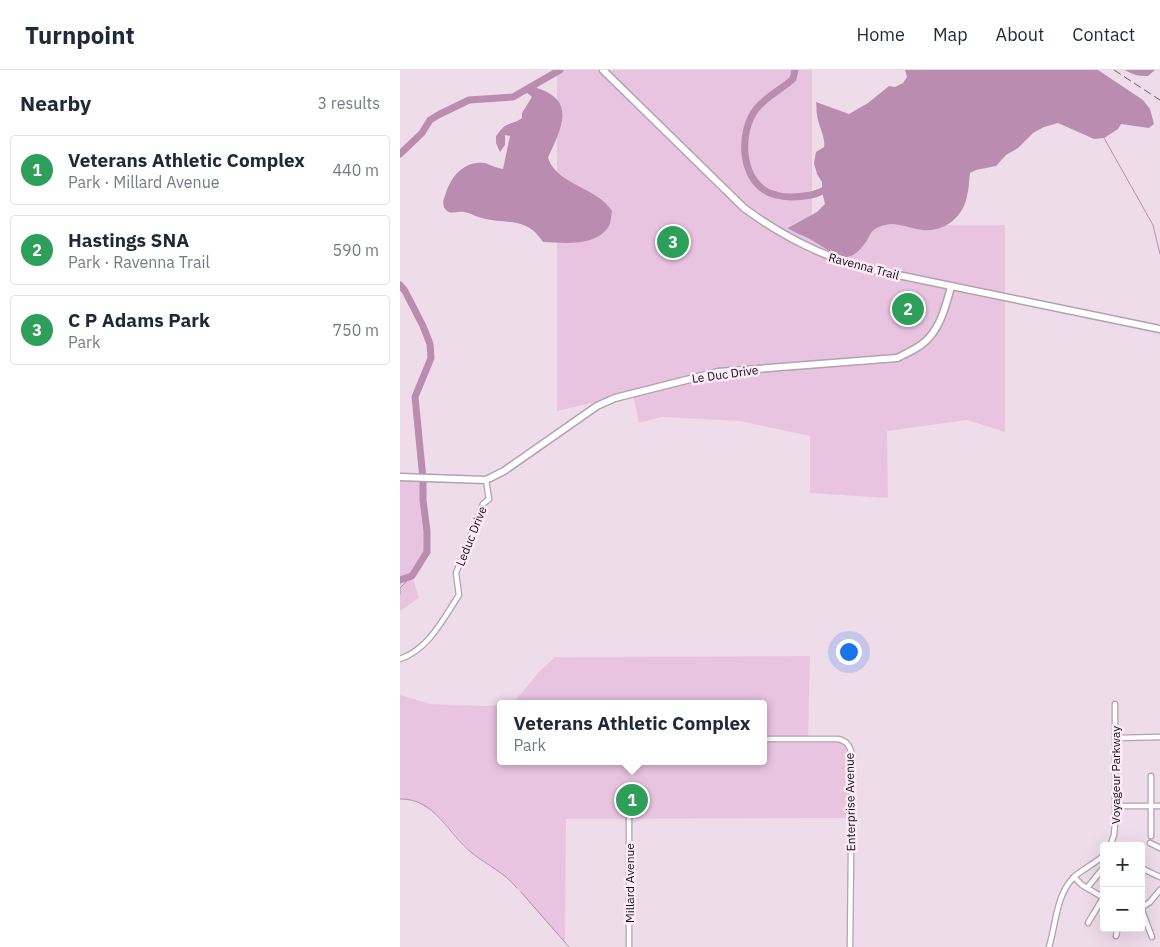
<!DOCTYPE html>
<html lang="en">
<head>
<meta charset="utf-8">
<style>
  :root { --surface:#fff; --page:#f2f2f3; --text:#1f2937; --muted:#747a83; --line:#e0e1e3; --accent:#b45309 }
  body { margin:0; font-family:"IBM Plex Sans",sans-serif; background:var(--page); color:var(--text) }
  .controls { position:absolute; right:15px; bottom:15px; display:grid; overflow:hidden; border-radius:5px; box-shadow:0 5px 20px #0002 }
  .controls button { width:45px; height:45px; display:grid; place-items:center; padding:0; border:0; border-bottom:1px solid var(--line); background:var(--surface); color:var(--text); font:25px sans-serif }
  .you { position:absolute; left:448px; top:581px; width:18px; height:18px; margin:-12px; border:4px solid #fff; border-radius:50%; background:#1a73e8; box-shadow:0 0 0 8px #1a73e833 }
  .badge { display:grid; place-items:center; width:32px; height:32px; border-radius:50%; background:var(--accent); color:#fff; font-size:16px; font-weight:700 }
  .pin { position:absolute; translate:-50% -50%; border:2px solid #fff; box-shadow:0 1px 5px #0006 }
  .popup { position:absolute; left:97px; top:630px; width:270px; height:65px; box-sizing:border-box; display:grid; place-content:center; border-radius:5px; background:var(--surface); filter:drop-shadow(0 1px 4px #0005); font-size:16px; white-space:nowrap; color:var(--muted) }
  .popup b { font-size:19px; color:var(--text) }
  .popup::after { content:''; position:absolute; left:50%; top:100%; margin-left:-10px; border:10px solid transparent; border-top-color:var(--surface) }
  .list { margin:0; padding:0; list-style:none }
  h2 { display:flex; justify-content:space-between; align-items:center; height:65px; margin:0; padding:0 20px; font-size:21px }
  h2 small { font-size:16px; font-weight:400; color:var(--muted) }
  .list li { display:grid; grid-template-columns:32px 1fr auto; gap:15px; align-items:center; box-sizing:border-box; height:70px; margin:0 10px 10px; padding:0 10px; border:1px solid var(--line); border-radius:5px }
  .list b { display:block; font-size:19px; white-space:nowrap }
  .list p { margin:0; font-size:16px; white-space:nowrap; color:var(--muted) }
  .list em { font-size:16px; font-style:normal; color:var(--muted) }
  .map { position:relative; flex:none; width:760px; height:877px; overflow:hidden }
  header { display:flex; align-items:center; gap:30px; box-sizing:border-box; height:70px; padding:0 25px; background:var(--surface); border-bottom:1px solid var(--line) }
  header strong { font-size:24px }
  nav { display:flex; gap:28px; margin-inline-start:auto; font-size:18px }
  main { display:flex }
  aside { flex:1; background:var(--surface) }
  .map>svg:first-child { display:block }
  .green { fill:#e9c4e1 }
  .water { fill:#b98cb0 }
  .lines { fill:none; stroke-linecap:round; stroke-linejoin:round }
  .stream { stroke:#b98cb0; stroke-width:1 }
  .river { stroke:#b98cb0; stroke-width:7 }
  .street-casing { stroke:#b2a1ae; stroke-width:7 }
  .secondary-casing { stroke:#b2a1ae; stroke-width:9 }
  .street { stroke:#fff; stroke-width:4.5 }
  .secondary { stroke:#fff; stroke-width:6 }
  .rail { stroke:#6c616a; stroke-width:1; stroke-dasharray:8 4; stroke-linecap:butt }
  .labels { text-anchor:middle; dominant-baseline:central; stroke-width:5; stroke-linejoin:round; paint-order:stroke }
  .street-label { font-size:12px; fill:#150f13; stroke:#fceaf8 }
</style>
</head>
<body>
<header>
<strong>Turnpoint</strong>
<nav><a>Home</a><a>Map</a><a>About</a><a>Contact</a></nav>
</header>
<main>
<aside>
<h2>Nearby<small>3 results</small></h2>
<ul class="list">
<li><span class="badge" style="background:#2e9e5b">1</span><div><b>Veterans Athletic Complex</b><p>Park · Millard Avenue</p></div><em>440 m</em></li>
<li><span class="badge" style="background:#2e9e5b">2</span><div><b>Hastings SNA</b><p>Park · Ravenna Trail</p></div><em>590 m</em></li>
<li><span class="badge" style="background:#2e9e5b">3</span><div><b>C P Adams Park</b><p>Park</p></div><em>750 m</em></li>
</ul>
</aside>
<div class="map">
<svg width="760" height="877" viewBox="0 0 760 877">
  <rect width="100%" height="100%" fill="#efdceb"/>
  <g class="green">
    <polygon points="157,0 201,0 317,118 337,136 367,159 411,184 412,179 348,139 237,30 208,0 412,0 412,155 605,155 605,362 567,350 487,361 488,428 410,423 410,366 340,351 261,347 239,353 233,325 335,299 157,341"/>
    <polygon points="0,411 23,411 23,430 27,461 27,482 12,506 19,528 0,541"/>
    <polygon points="410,586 408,669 438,669 450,678 451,748 166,749 165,873 109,809 70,781 38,745 14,730 0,729 0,625 30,634 84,636 101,635 101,691 363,691 363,634 110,634 113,633 139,602 155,587"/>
  </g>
  <g class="water">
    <path d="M505 0H698L743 30 750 39 754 54 749 58 721 54 718 59 704 68 694 69 658 53 644 57 633 63 618 78 606 85 596 96 576 100 570 103C569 110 569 118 567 126 563 147 545 162 523 160 511 159 497 152 485 155 468 159 472 166 462 177 458 182 452 187 446 187 435 187 418 173 408 168 401 164 394 163 388 158L417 142 425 134 422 121V112L417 104 414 93 416 82 424 77C426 68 418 55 417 45 416 41 417 37 416 32L449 44 468 33 489 16 495 17 503 13 507 7Z"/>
    <path d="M725 0H755L748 6C738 6 733 5 725 0Z"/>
    <path d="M136 14 137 18C178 31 160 60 148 88 157 115 197 117 212 141 211 146 211 152 209 156 196 177 164 173 143 172 126 146 108 155 82 148 76 147 71 143 64 142 58 141 50 145 46 140 42 136 43 130 45 126 50 107 64 90 85 93 91 95 97 98 103 99L110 66 105 65V75L100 82 96 73V66C100 61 103 56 109 54 114 52 117 52 122 48V43L132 27 125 21Z"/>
  </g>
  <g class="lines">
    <g class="stream">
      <polyline points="704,68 753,155 760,184"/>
      <polyline points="0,524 0,518 12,506"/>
      <path d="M0 729C35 728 48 764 72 783 87 795 105 803 117 818"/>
      <polyline points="121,822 169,877"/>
    </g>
    <g class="river">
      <path d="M395 0 393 9C382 19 368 25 357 38 337 62 340 117 376 125 386 128 400 127 411 125 417 124 423 120 429 119"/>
      <polyline points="0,84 22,63 30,50 40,44 69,30 113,27 160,0"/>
      <polyline points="0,215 5,221 23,256 30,274 31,288 15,327 23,409 23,430 27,461 27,482 12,506 0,510"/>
    </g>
    <g class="street-casing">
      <g id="street">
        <path d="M0 589C29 579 43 549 59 525L56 503 83 434 89 429 86 410"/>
        <polyline points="715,668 760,667"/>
        <path d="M363 669H438C447 671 450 676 452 685L450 877"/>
        <polyline points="751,706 751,766"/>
        <polyline points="715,736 760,736"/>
        <polyline points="750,773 760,778"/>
        <polyline points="710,776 714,765 715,753 715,634"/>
        <polyline points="741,798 760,807"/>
        <polyline points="674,807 682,815 704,828"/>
        <polyline points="687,818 704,797"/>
        <polyline points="741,838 752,867"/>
        <polyline points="741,838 750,832 760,820"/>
        <polyline points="688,853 703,828"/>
        <polyline points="716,866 718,858"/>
        <polyline points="229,877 229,749"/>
        <path d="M649 877C656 854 656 826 673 808 682 799 695 794 704 785"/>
      </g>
    </g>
    <g class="secondary-casing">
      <g id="secondary">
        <path d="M203 0 344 138C382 166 419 185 464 198L760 259"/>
        <path d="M0 407 86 410 104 401 197 336 215 328 318 302 497 288C505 284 514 280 521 275 540 261 545 238 551 217"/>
      </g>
    </g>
    <use href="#street" class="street"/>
    <use href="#secondary" class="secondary"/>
    <polyline class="rail" points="714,0 760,30"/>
  </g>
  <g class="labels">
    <g class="street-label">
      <text transform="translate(464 196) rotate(15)">Ravenna Trail</text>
      <text transform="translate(325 304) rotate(-8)">Le Duc Drive</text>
      <text transform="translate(71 466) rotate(-68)">Leduc Drive</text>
      <text transform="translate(715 705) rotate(-90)">Voyageur Parkway</text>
      <text transform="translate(450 732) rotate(-91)">Enterprise Avenue</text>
      <text transform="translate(229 813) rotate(-90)">Millard Avenue</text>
    </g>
  </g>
</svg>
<div class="controls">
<button>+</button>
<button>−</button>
</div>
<div class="you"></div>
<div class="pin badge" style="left:232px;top:730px;background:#2e9e5b">1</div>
<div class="popup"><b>Veterans Athletic Complex</b>Park</div>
<div class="pin badge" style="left:508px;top:239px;background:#2e9e5b">2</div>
<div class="pin badge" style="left:273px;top:172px;background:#2e9e5b">3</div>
</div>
</main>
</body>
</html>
